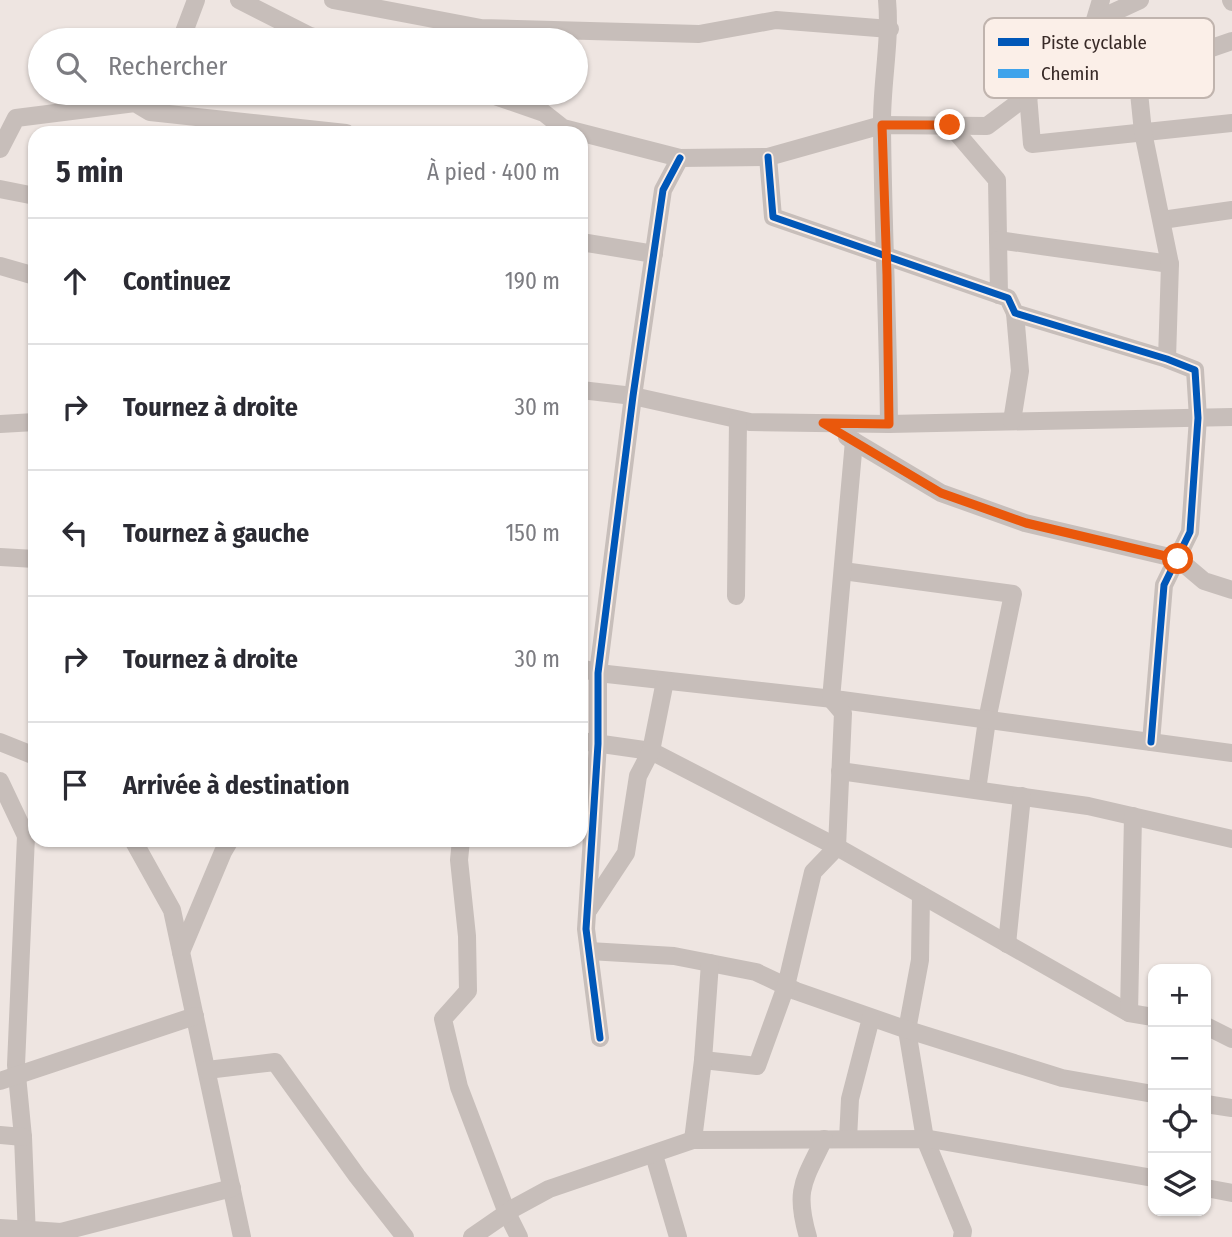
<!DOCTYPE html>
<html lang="fr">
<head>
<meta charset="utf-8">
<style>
  :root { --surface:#fff; --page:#f7f7f7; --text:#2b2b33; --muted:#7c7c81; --line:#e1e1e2 }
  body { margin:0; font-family:"Fira Sans Condensed",sans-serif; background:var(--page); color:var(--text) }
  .controls { position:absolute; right:21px; bottom:21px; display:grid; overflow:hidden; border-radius:14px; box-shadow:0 2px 5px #0004 }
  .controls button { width:63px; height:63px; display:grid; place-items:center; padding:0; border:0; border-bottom:2px solid var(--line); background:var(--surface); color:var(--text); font:35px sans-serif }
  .stop { position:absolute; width:21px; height:21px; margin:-16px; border:5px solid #ea580c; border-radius:50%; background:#fff }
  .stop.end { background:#ea580c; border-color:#fff; box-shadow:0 2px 7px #0008 }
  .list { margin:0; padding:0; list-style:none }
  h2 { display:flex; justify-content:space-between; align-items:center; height:91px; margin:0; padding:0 28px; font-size:30px }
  h2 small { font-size:23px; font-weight:400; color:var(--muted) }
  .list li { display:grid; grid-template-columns:46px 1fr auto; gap:21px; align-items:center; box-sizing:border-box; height:126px; padding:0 28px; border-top:2px solid var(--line) }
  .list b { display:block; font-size:26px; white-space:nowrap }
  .list em { font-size:23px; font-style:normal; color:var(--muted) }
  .icon { flex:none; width:38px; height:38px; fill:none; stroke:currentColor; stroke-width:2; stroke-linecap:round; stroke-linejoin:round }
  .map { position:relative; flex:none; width:1232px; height:1237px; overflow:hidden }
  .search { position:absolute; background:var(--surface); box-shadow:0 2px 5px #0004; left:28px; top:28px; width:560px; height:77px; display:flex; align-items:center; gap:18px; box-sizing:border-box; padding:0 24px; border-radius:38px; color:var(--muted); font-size:26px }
  .panel { position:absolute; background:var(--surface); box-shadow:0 2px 5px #0004; left:28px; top:126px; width:560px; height:721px; border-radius:21px }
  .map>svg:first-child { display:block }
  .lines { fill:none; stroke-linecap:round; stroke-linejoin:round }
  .minor { stroke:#c7beba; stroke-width:18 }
  .quiet { stroke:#3fa3eb; stroke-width:5; stroke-dasharray:10 5; stroke-linecap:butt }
  .cycleway-casing { stroke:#fbefe8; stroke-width:11 }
  .cycleway { stroke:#0057b8; stroke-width:7 }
  .route { stroke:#ea580c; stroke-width:9 }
  .key { fill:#fbefe8; stroke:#c0b4ae; stroke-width:2 }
  .key-label { font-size:19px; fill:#382a27 }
</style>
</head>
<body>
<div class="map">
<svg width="1232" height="1237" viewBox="0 0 1232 1237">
  <rect width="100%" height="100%" fill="#eee5e1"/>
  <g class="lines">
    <g class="minor">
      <polyline points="239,0 310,36 324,40"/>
      <polyline points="333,0 481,28 699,34 776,20 890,29"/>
      <path d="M887 0C891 43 881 85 882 128 883 227 888 325 889 424"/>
      <polyline points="1231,0 1232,2"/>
      <polyline points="1091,33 1101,0"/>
      <polyline points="181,40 196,0"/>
      <polyline points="486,93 544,113 563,128 680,158 768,157 882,125 987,126 1064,68 1112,13 1140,0"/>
      <polyline points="1028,95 1032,144 1232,123"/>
      <polyline points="950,125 997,180 999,295"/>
      <polyline points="0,149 16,118 135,103 150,112 346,133"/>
      <polyline points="768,157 773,217 1008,298 1015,313 1167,359 1195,370 1198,418 1190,532 1164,585 1151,742"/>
      <polyline points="0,189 35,196"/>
      <polyline points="1162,220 1232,210"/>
      <polyline points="998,240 1170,264"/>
      <polyline points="581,242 654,254"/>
      <polyline points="0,266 35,276"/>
      <polyline points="1167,359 1170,264 1143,132 1136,63 1200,52 1232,41"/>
      <polyline points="581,390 633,396 750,422 889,424 1232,417"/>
      <polyline points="1012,421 1020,371 1015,313"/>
      <polyline points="0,424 35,422"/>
      <polyline points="847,437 941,493 1025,523 1178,559 1204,581 1232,590"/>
      <polyline points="0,557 35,559"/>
      <polyline points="843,571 1013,594 987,720 977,790"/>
      <polyline points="736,596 738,420"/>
      <polyline points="581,668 598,673 842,700 1232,753"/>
      <polyline points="581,741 651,751 837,847 1129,1013 1153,1017"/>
      <polyline points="0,742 35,756"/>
      <polyline points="840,771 1088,806 1232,839"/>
      <polyline points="0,781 26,836 16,1065 23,1137 27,1237"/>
      <polyline points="133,840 172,910 242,1237"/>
      <polyline points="461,840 459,860 467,936 468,991 443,1019 459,1087 507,1213 519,1237"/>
      <polyline points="921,895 920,960 907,1030 925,1139 963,1231 962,1237"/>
      <polyline points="589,909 626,853 638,776 651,751 665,681"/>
      <polyline points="1007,944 1022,796"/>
      <polyline points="589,951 674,956 756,972 796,991 902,1028 1062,1078 1153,1094"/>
      <polyline points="181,952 223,852 230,840"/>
      <polyline points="1129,1013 1133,816"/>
      <polyline points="1206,1026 1232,1039"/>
      <polyline points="600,1038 586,929 598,744 598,673 633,396 663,190 680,158"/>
      <polyline points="703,1060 757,1066 786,986 813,872 837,847 843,713 831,699 854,441"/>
      <polyline points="207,1070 275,1062 357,1176 405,1237"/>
      <polyline points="0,1081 195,1016"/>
      <polyline points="1206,1104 1232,1108"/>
      <polyline points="0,1135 23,1137"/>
      <polyline points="848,1139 850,1099 871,1018"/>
      <polyline points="693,1140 703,1060 710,963"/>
      <polyline points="654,1155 678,1237"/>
      <polyline points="1206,1188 1232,1193"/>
      <polyline points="0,1228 61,1232 232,1188"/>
      <polyline points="472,1237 514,1208 549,1189 693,1140 930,1139 1153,1178"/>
      <path d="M808 1237C794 1189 804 1181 824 1139"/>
    </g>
    <polyline class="quiet" points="1064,68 1136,63"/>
    <g class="cycleway-casing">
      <g id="cycleway">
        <polyline points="768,157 773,217 1008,298 1015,313 1167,359 1195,370 1198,418 1190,532 1164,585 1151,742"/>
        <polyline points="600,1038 586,929 598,744 598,673 633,396 663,190 680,158"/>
      </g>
    </g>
    <use href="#cycleway" class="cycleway"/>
  </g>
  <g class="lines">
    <polyline class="route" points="950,125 882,125 887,275 889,424 823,423 941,493 1026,523 1178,559"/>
  </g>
  <rect x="984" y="18" width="230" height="80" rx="10" class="key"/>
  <rect x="998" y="38" width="31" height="8" fill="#0057b8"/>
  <rect x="998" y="69" width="31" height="9" fill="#3fa3eb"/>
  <g class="key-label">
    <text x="1041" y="49">Piste cyclable</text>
    <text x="1041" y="80">Chemin</text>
  </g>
</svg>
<div class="controls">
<button>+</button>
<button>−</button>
<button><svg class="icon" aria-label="locate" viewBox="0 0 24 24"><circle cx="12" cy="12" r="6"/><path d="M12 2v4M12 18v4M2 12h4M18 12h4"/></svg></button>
<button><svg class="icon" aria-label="layers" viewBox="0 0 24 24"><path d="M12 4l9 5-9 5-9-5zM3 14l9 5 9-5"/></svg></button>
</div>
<div class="stop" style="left:1178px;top:559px"></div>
<div class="stop end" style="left:950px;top:125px"></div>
<div class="search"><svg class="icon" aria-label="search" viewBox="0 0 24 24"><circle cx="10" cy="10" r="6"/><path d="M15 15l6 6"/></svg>Rechercher</div>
<section class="panel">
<h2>5 min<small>À pied · 400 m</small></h2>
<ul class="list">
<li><svg class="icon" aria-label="ahead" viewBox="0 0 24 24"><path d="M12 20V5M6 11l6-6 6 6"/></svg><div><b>Continuez</b></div><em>190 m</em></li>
<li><svg class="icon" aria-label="right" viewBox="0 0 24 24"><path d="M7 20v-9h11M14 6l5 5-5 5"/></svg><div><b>Tournez à droite</b></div><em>30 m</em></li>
<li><svg class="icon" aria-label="left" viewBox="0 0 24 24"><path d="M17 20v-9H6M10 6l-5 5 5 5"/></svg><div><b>Tournez à gauche</b></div><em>150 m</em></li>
<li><svg class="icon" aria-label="right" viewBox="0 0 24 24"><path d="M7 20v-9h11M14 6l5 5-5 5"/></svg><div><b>Tournez à droite</b></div><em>30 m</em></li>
<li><svg class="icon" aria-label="arrive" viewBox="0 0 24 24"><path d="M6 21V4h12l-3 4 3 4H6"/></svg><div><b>Arrivée à destination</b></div></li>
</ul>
</section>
</div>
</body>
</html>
